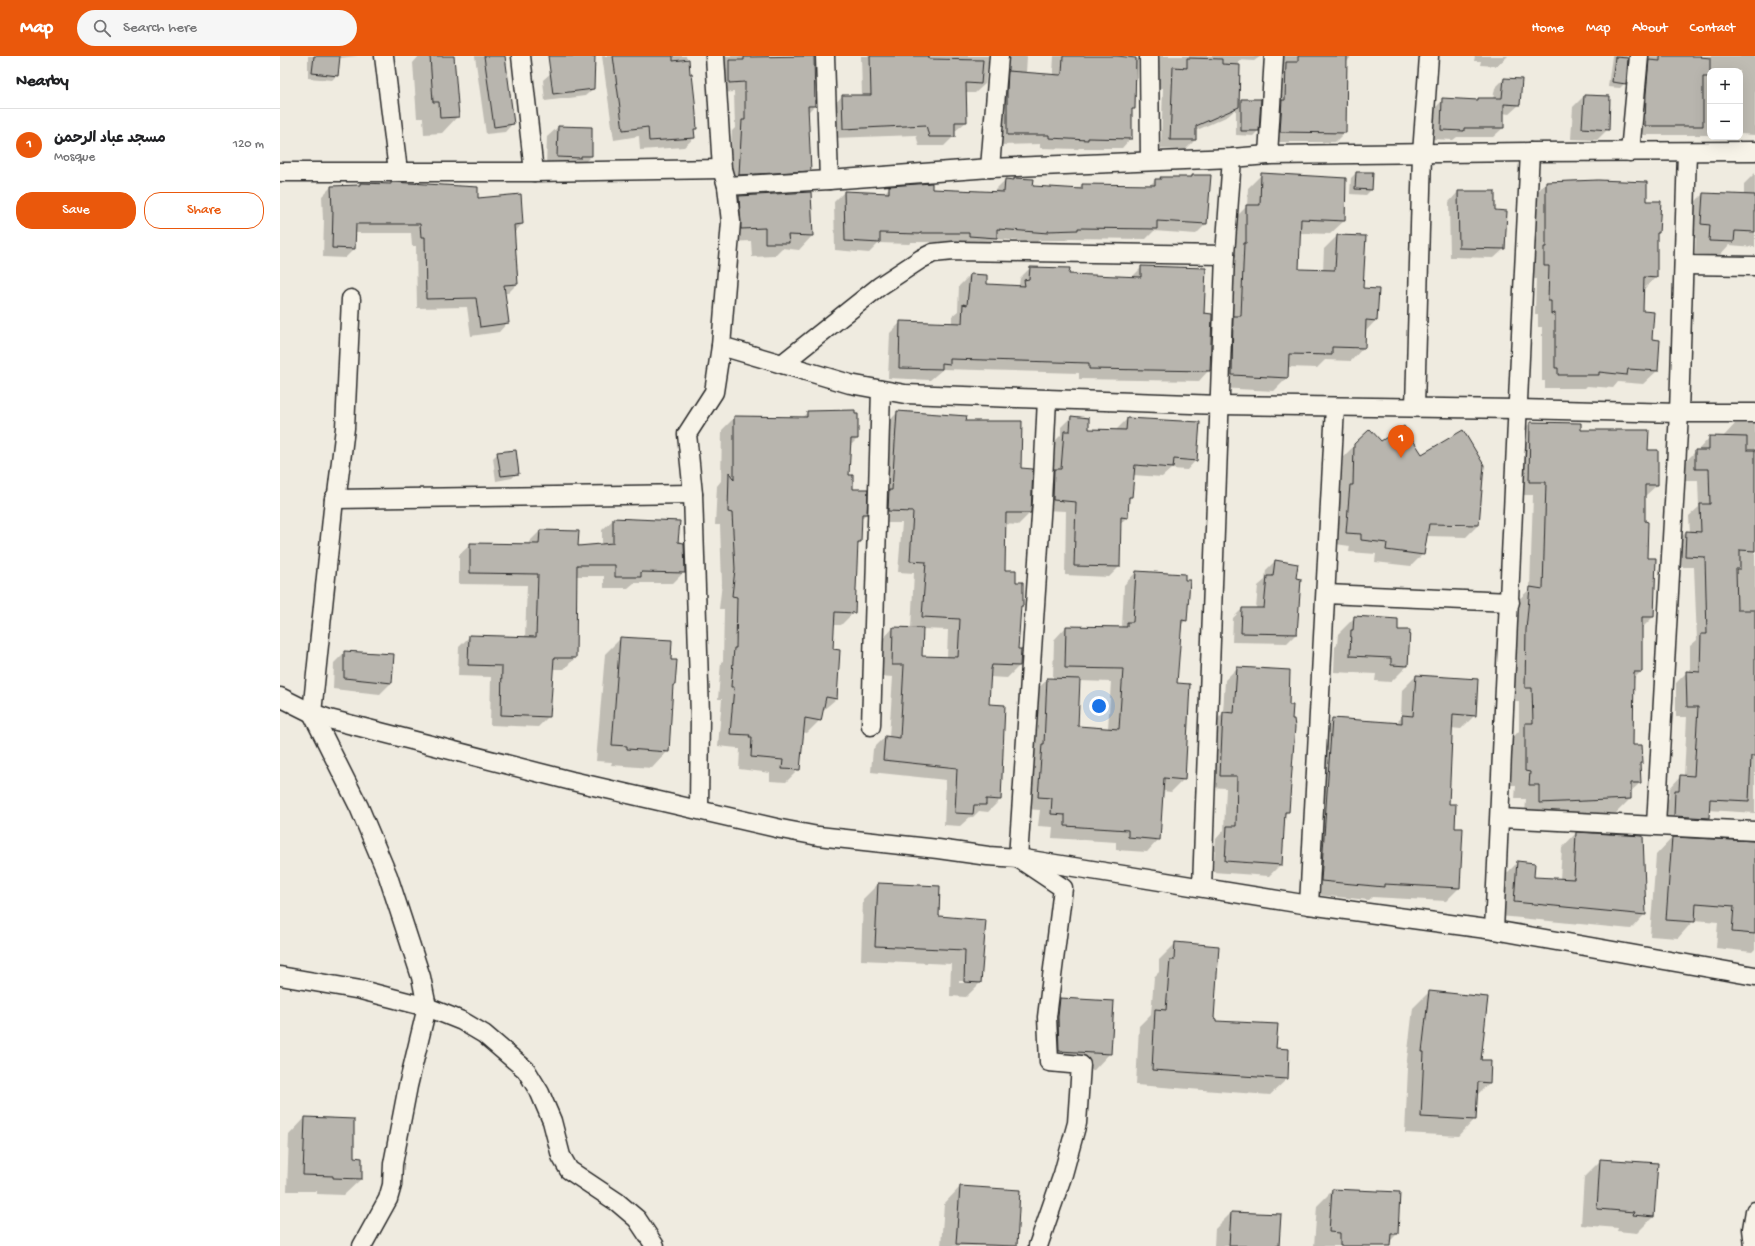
<!DOCTYPE html>
<html lang="en">
<head>
<meta charset="utf-8">
<style>
  :root { --surface:#fff; --page:#f6f6f6; --text:#202124; --muted:#757577; --line:#e0e0e0; --accent:#ea580c }
  body { margin:0; font-family:"Gochi Hand","Playpen Sans Arabic",sans-serif; background:var(--page); color:var(--text) }
  .controls { position:absolute; right:12px; top:12px; display:grid; overflow:hidden; border-radius:8px; box-shadow:0 4px 16px #0002 }
  .controls button { width:36px; height:36px; display:grid; place-items:center; padding:0; border:0; border-bottom:1px solid var(--line); background:var(--surface); color:var(--text); font:20px sans-serif }
  .you { position:absolute; left:819px; top:650px; width:14px; height:14px; margin:-10px; border:3px solid #fff; border-radius:50%; background:#1a73e8; box-shadow:0 0 0 6px #1a73e833 }
  .badge { display:grid; place-items:center; width:26px; height:26px; border-radius:50%; background:var(--accent); color:#fff; font-size:13px; font-weight:700 }
  .pin { position:absolute; translate:-50% -33px; filter:drop-shadow(0 1px 2px #0008) }
  .pin::after { content:''; position:absolute; top:21px; width:14px; height:12px; background:inherit; clip-path:polygon(0 0,100% 0,50% 100%) }
  .list { margin:0; padding:0; list-style:none }
  h2 { display:flex; justify-content:space-between; align-items:center; height:52px; margin:0; padding:0 16px; font-size:17px }
  h2 small { font-size:13px; font-weight:400; color:var(--muted) }
  .list li { display:grid; grid-template-columns:26px 1fr auto; gap:12px; align-items:center; box-sizing:border-box; height:72px; padding:0 16px; border-top:1px solid var(--line) }
  .list b { display:block; font-size:15px; white-space:nowrap }
  .list p { margin:0; font-size:13px; white-space:nowrap; color:var(--muted) }
  .list em { font-size:13px; font-style:normal; color:var(--muted) }
  .actions { display:flex; gap:8px; padding:12px 16px }
  .actions a { flex:1; padding:9px 0; border:1px solid var(--accent); border-radius:16px; text-align:center; font-size:14px; color:var(--accent) }
  .actions .main { background:var(--accent); color:#fff }
  .icon { flex:none; width:22px; height:22px; fill:none; stroke:currentColor; stroke-width:2; stroke-linecap:round; stroke-linejoin:round }
  .map { position:relative; flex:none; width:1475px; height:1190px; overflow:hidden }
  header { display:flex; align-items:center; gap:24px; box-sizing:border-box; height:56px; padding:0 20px; background:var(--accent); color:#fff }
  header strong { font-size:19px }
  nav { display:flex; gap:22px; margin-inline-start:auto; font-size:14px }
  .search { width:280px; height:36px; background:var(--page); display:flex; align-items:center; gap:10px; box-sizing:border-box; padding:0 14px; border-radius:22px; color:var(--muted); font-size:15px }
  main { display:flex }
  aside { flex:1; background:var(--surface) }
  .map>svg:first-child { display:block }
  .shadow { fill:#0003; fill-rule:evenodd }
  .building { fill:#b8b5ae; stroke:#2b2b2b }
  .lines { fill:none; stroke-linecap:round; stroke-linejoin:round }
  .minor-casing { stroke:#2b2b2b; stroke-width:21 }
  .minor { stroke:#f7f3e8; stroke-width:18 }
</style>
</head>
<body>
<header>
<strong>Map</strong>
<div class="search"><svg class="icon" aria-label="search" viewBox="0 0 24 24"><circle cx="10" cy="10" r="6"/><path d="M15 15l6 6"/></svg>Search here</div>
<nav><a>Home</a><a>Map</a><a>About</a><a>Contact</a></nav>
</header>
<main>
<aside>
<h2>Nearby<small></small></h2>
<ul class="list">
<li><span class="badge">1</span><div><b>مسجد عباد الرحمن</b><p>Mosque</p></div><em>120 m</em></li>
</ul>
<div class="actions"><a class="main">Save</a><a>Share</a></div>
</aside>
<div class="map">
<svg width="1475" height="1190" viewBox="0 0 1475 1190">
  <rect width="100%" height="100%" fill="#efebe0"/>
  <filter id="ink" filterUnits="userSpaceOnUse"><feTurbulence type="fractalNoise" baseFrequency=".025" numOctaves="2"/><feDisplacementMap in="SourceGraphic" scale="8" xChannelSelector="R" yChannelSelector="G"/><feConvolveMatrix kernelMatrix="1 2 1 2 8 2 1 2 1" color-interpolation-filters="sRGB"/></filter>
  <g filter="url(#ink)">
    <g class="shadow">
      <polygon points="28,0 78,0 59,2 57,19 52,24 28,22"/>
      <polygon points="139,0 173,0 178,60 162,77 144,78 143,62 137,62 133,7"/>
      <polygon points="195,0 225,0 233,67 225,76 206,78"/>
      <polygon points="290,0 314,0 313,33 305,40 265,45 263,24"/>
      <polygon points="322,0 406,0 416,72 413,75 414,82 404,91 360,94 359,80 334,84"/>
      <polygon points="442,0 528,0 534,50 527,57 530,114 519,125 449,129 452,75 455,72 454,36 439,37"/>
      <polygon points="581,0 709,0 705,28 695,37 685,37 686,66 674,76 674,80 664,90 639,90 636,79 553,82 553,50 562,40 582,40"/>
      <polygon points="712,0 747,0 746,17 773,18 774,0 844,0 844,2 858,3 858,22 854,26 854,52 851,55 851,82 842,92 799,92 798,93 760,92 760,88 718,89"/>
      <polygon points="880,0 981,0 974,5 959,4 958,47 961,44 978,75 973,80 956,79 956,53 948,60 915,75 915,84 905,94 881,93 883,32 870,32 870,14 879,5"/>
      <polygon points="985,0 1070,0 1070,2 1066,7 1065,76 1055,86 990,86 996,6"/>
      <polygon points="1195,0 1228,0 1217,10 1200,9 1201,5 1194,5"/>
      <polygon points="1332,0 1347,0 1345,27 1340,32 1328,31"/>
      <polygon points="1363,0 1475,0 1475,79 1460,78 1460,15 1430,15 1430,79 1356,79"/>
      <polygon points="1224,23 1241,24 1239,49 1229,58 1223,57 1223,72 1213,81 1177,81 1173,84 1152,83 1154,53 1163,44 1196,45 1198,43 1213,43 1215,32"/>
      <polygon points="1304,40 1329,41 1328,73 1317,84 1291,83 1293,51"/>
      <polygon points="278,71 311,100 300,111 266,111 267,81"/>
      <polygon points="1076,117 1091,134 1086,139 1070,138 1071,122"/>
      <polygon points="1475,117 1475,191 1449,189 1439,200 1415,198 1416,182 1408,182 1409,152 1423,138 1464,140 1464,128"/>
      <polygon points="982,118 1064,165 1050,178 1020,177 1018,213 1043,215 1044,193 1057,180 1096,264 1085,276 1084,291 1071,305 1045,304 1037,312 1008,311 1007,322 994,335 939,332 953,164 967,150 968,132"/>
      <polygon points="912,120 926,168 916,178 874,175 866,183 790,182 787,184 759,184 757,186 714,183 706,191 680,186 631,186 629,188 599,187 589,197 555,194 554,146 564,136 603,138 610,131 715,137 715,134 725,124 733,125 734,123 752,131 797,134 802,129 869,130 875,124 881,122 910,122"/>
      <polygon points="1266,127 1366,146 1378,177 1376,178 1376,221 1362,235 1362,256 1371,284 1377,315 1363,328 1338,326 1333,332 1307,330 1305,332 1265,332 1265,325 1262,325 1262,271 1258,271 1258,258 1255,258 1256,223 1251,223 1253,140"/>
      <polygon points="81,128 197,143 242,168 234,177 237,228 228,237 224,237 228,266 219,276 191,280 187,251 137,252 136,190 132,190 131,177 75,177 74,193 65,202 43,201 44,164 43,164 42,140 51,131 78,130"/>
      <polygon points="1178,136 1214,155 1224,193 1214,202 1170,201 1169,146"/>
      <polygon points="459,141 532,180 519,194 502,192 494,200 472,201 471,185 448,186 445,154"/>
      <polygon points="862,211 923,258 929,314 919,325 799,323 799,317 663,313 650,324 608,322 610,277 621,266 672,268 672,260 678,255 679,230 690,219 706,220 706,229 739,230 740,222 750,212 788,219 851,222"/>
      <polygon points="528,356 577,383 570,390 567,420 572,434 586,458 581,463 580,486 577,489 574,556 561,569 553,569 552,594 556,643 542,655 540,664 527,677 522,676 519,713 506,726 490,725 490,717 459,713 460,693 457,693 457,692 438,690 442,643 438,643 441,606 443,605 444,553 439,553 442,527 440,469 435,469 437,430 441,425 442,374 455,361 521,362"/>
      <path d="M618 356 685 366 740 413 750 457 738 469 724 468V515L735 527 742 549 740 551 737 594 739 610 727 622 709 621 708 649 720 744 708 756 699 755 693 761H690L680 770 664 769 666 724 591 716 593 693 605 681H609L613 621 600 620 602 584 613 572H631L634 517 618 516 622 467H596L606 368ZM642 573 668 574 667 602 641 601Z"/>
      <polygon points="791,361 808,374 837,375 837,373 847,363 916,404 907,414 891,413 882,421 853,419 851,441 847,445 847,461 840,468 839,511 829,521 785,519 786,455 763,454 765,424 772,416 775,385 781,379 781,371"/>
      <polygon points="1250,367 1300,374 1367,395 1377,429 1364,441 1366,503 1373,561 1361,573 1361,616 1353,623 1351,690 1362,707 1359,709 1360,727 1350,736 1350,743 1336,757 1245,760 1246,743 1235,743 1236,729 1231,729 1232,682 1239,675 1239,645 1232,645 1236,546 1250,533 1253,439 1235,439 1236,381"/>
      <polygon points="1455,368 1475,368 1475,757 1428,754 1428,762 1417,773 1383,771 1385,746 1389,742 1390,732 1401,720 1404,721 1407,661 1396,661 1396,627 1407,616 1410,616 1410,590 1417,584 1414,511 1394,511 1395,488 1406,476 1410,477 1409,460 1419,451 1418,424 1404,424 1405,406 1416,395 1419,395 1419,393 1430,381 1444,382 1444,380"/>
      <path d="M1075 389 1142 400 1198 469 1186 481 1146 480 1143 498 1131 510 1095 506 1096 498 1069 496 1070 490 1055 488 1058 442 1061 440 1063 401ZM1144 466 1188 468V470L1144 468Z"/>
      <polygon points="218,397 238,417 232,422 216,425 213,402"/>
      <polygon points="334,463 397,487 404,516 393,527 354,527 348,532 324,532 324,520 296,520 295,602 284,613 273,613 269,660 258,671 210,669 211,621 178,620 179,591 190,580 245,582 247,529 179,528 179,499 191,488 249,489 249,486 260,475 297,491 322,489 322,474"/>
      <polygon points="995,505 1015,523 1016,578 1007,587 952,586 953,562 962,553 976,553 978,530 985,524 986,514"/>
      <path d="M856 516 906 564 900 570 896 628 904 723 891 736 883 735 879 783 867 796 836 794V786L772 782 773 771 758 770 760 754 746 753 755 635 768 623H773L774 584 786 571 842 572 844 529ZM799 625 831 626 828 673 797 671Z"/>
      <polygon points="1075,561 1116,575 1127,610 1111,626 1095,625 1096,618 1054,616 1055,591 1057,589 1058,578"/>
      <polygon points="341,582 390,605 394,629 392,630 388,695 372,712 331,709 332,706 316,705 325,598"/>
      <polygon points="65,596 113,599 111,627 100,638 53,633 54,607"/>
      <polygon points="957,612 1007,650 1008,755 1004,760 1001,808 989,820 933,816 936,783 944,774 946,732 928,731 931,669 943,657 945,624"/>
      <polygon points="1136,620 1195,659 1181,673 1171,672 1168,749 1174,773 1179,832 1166,845 1092,841 1089,844 1028,838 1038,677 1052,664 1115,668 1121,662 1122,634"/>
      <polygon points="1296,777 1365,858 1351,873 1220,860 1223,821 1238,806 1253,822 1280,823 1282,792"/>
      <polygon points="1392,782 1475,786 1475,893 1472,896 1436,892 1438,866 1414,864 1398,882 1370,880 1376,799"/>
      <path d="M598 828 657 861 705 865 700 927 686 941 670 940 671 908 581 904 583 843ZM679 925H688V927H679Z"/>
      <polygon points="896,887 935,966 995,993 1007,1023 990,1039 856,1029 859,970 871,958 874,921 879,916 879,904"/>
      <polygon points="1149,936 1207,942 1200,1005 1209,1027 1196,1040 1195,1063 1179,1080 1125,1077 1128,1012 1126,1012 1133,952"/>
      <polygon points="780,943 830,997 814,1014 763,1011 764,959"/>
      <polygon points="25,1062 81,1123 64,1139 37,1138 37,1135 7,1135 9,1079"/>
      <polygon points="1321,1104 1373,1161 1357,1177 1337,1175 1338,1172 1301,1169 1304,1121"/>
      <polygon points="680,1131 739,1135 736,1190 661,1190 664,1148"/>
      <polygon points="1053,1134 1117,1178 1110,1185 1109,1190 1034,1190 1037,1150"/>
      <polygon points="951,1157 998,1190 934,1190 935,1173"/>
    </g>
    <g class="building">
      <polygon points="34,0 60,0 58,20 32,17"/>
      <polygon points="150,0 174,0 179,61 160,62 159,46 153,46"/>
      <polygon points="204,0 225,0 234,68 214,71"/>
      <polygon points="268,0 315,0 314,33 273,38"/>
      <polygon points="333,0 393,0 393,5 409,3 410,18 412,18 415,45 417,73 414,73 415,82 369,85 368,71 343,74"/>
      <polygon points="534,0 535,50 528,50 531,115 459,119 462,64 465,64 465,26 449,27 449,4 464,4 464,1"/>
      <polygon points="590,0 649,0 649,3 703,4 701,28 686,27 687,66 675,66 675,81 649,81 646,69 563,73 562,39 591,39"/>
      <polygon points="783,0 837,0 856,2 855,53 852,53 852,83 808,82 808,84 769,82 769,79 727,79 727,36 728,15 780,19 782,18"/>
      <polygon points="1018,0 1067,0 1066,77 1000,76 1002,44 1005,44 1006,6 1018,6"/>
      <polygon points="1380,0 1421,0 1420,1 1430,2 1430,21 1423,21 1423,70 1365,70 1366,38 1369,4 1380,5"/>
      <polygon points="1335,1 1348,2 1346,28 1332,26"/>
      <polygon points="907,2 942,3 942,8 960,9 959,51 916,70 916,84 890,84 893,11 907,12"/>
      <polygon points="1224,22 1242,23 1240,49 1224,48 1224,72 1184,72 1184,75 1161,74 1162,42 1198,44 1198,42 1222,42"/>
      <polygon points="1304,39 1330,40 1329,74 1302,72"/>
      <polygon points="961,43 981,43 979,75 961,75"/>
      <polygon points="278,70 312,71 312,100 301,100 301,102 277,101"/>
      <polygon points="1076,116 1093,116 1092,134 1075,133"/>
      <polygon points="981,117 1066,122 1065,165 1021,163 1019,213 1055,214 1057,179 1086,180 1083,232 1099,233 1097,265 1086,264 1085,292 1052,291 1052,299 1009,298 1008,322 952,319 953,260 961,260 964,187 966,187 966,149 980,149"/>
      <polygon points="912,119 931,119 927,168 877,165 877,173 798,172 798,174 768,175 768,177 717,173 717,182 689,180 689,177 640,177 640,178 600,177 600,187 565,185 564,135 609,137 609,130 652,127 652,133 724,136 725,123 734,124 734,122 754,123 753,130 802,133 802,128 875,129 875,123 881,123 880,121 912,121"/>
      <polygon points="1318,124 1367,126 1367,145 1381,145 1379,177 1377,177 1377,222 1364,221 1363,255 1374,256 1372,283 1380,284 1378,315 1348,313 1347,319 1319,316 1319,319 1278,319 1278,312 1275,312 1275,257 1271,258 1271,245 1268,245 1269,210 1264,210 1264,191 1266,191 1266,126"/>
      <polygon points="111,126 198,131 198,142 241,138 243,168 234,169 238,228 224,229 229,267 200,271 196,242 146,243 145,181 141,181 140,168 76,168 75,193 52,192 53,155 52,155 51,130 80,129 80,127 111,128"/>
      <polygon points="1178,135 1215,135 1215,154 1227,155 1225,193 1179,192"/>
      <polygon points="531,136 533,180 508,179 509,187 485,187 485,172 461,173 459,140"/>
      <polygon points="1423,137 1475,139 1475,176 1455,175 1454,186 1429,185 1430,169 1421,168"/>
      <polygon points="861,210 926,212 924,257 932,258 930,315 809,313 809,307 670,303 670,308 662,307 662,313 619,312 620,265 682,267 683,248 687,249 690,218 707,219 707,228 745,230 744,224 749,223 750,211 790,212 789,218 861,221"/>
      <polygon points="575,354 575,358 578,358 578,383 571,383 569,419 573,419 573,433 588,433 587,458 582,458 581,486 578,486 575,557 555,556 553,593 560,594 557,643 546,641 541,665 525,662 520,714 502,713 503,704 471,701 472,681 469,681 470,679 450,678 454,631 451,631 454,592 456,592 457,541 452,540 455,513 452,457 448,456 449,416 454,424 454,360 527,361 527,355"/>
      <polygon points="617,355 687,360 686,365 742,365 741,412 753,413 751,457 726,457 725,514 736,514 736,526 743,526 743,550 741,550 738,593 741,593 740,610 712,609 711,613 709,648 725,649 721,744 706,743 706,749 694,749 693,758 675,757 677,712 603,704 605,680 620,682 624,609 612,609 613,571 643,572 642,600 678,601 680,563 642,561 646,506 630,505 633,456 608,455 609,434 612,434"/>
      <polygon points="791,360 809,362 809,373 846,374 847,362 920,366 917,405 894,403 893,412 855,409 852,441 849,441 848,462 841,461 840,511 794,510 796,446 773,444 774,413 781,413 784,375 790,375"/>
      <polygon points="1250,366 1301,367 1301,374 1369,374 1368,394 1378,394 1378,429 1365,429 1365,465 1368,466 1367,502 1376,502 1374,561 1362,561 1362,616 1354,616 1353,689 1362,689 1363,707 1360,707 1361,727 1351,727 1351,743 1259,747 1259,729 1249,729 1250,716 1245,715 1245,667 1253,667 1252,632 1245,632 1246,574 1250,531 1263,533 1266,426 1249,426"/>
      <polygon points="1124,370 1142,398 1183,374 1204,409 1199,469 1149,468 1144,499 1106,494 1107,487 1081,484 1081,478 1066,477 1070,429 1073,429 1074,388 1090,373 1101,385"/>
      <polygon points="1429,380 1467,381 1467,394 1475,394 1475,495 1460,494 1460,513 1456,513 1457,554 1475,554 1475,700 1471,700 1469,745 1430,743 1429,762 1394,760 1395,734 1399,734 1400,719 1414,720 1418,651 1407,651 1406,615 1420,616 1421,578 1427,578 1425,501 1405,500 1406,475 1421,476 1420,448 1430,448 1429,413 1415,413 1415,394 1429,394"/>
      <polygon points="236,394 239,418 221,420 217,396"/>
      <polygon points="333,462 400,465 398,486 404,487 405,517 361,516 361,521 335,521 335,509 297,509 296,602 274,602 270,661 221,659 222,610 188,609 189,579 256,581 258,518 190,517 190,487 259,488 260,474 299,475 298,490 333,487"/>
      <polygon points="995,504 1018,508 1016,522 1021,523 1017,578 961,577 962,552 984,552 987,520 993,520"/>
      <polygon points="856,515 905,518 905,524 910,524 907,565 902,564 897,627 910,628 905,724 884,722 880,784 848,781 848,774 785,770 785,759 771,758 772,742 758,741 762,688 764,688 767,622 800,623 798,670 839,673 843,613 785,612 786,570 847,571 847,566 853,566"/>
      <polygon points="1074,560 1118,563 1118,574 1130,574 1128,610 1111,609 1111,602 1070,600 1071,574 1073,574"/>
      <polygon points="340,581 392,584 391,604 397,604 395,629 393,629 389,696 347,693 347,690 332,689"/>
      <polygon points="64,595 114,598 112,627 64,622"/>
      <polygon points="957,611 1010,614 1009,649 1013,649 1012,663 1014,663 1015,671 1009,756 1005,756 1002,809 945,805 947,770 956,770 957,720 940,720 943,656 954,657"/>
      <polygon points="1136,619 1198,623 1196,660 1173,658 1169,748 1176,748 1175,772 1183,772 1180,832 1104,828 1104,831 1041,825 1052,662 1122,667 1122,659 1133,660"/>
      <polygon points="1296,776 1363,780 1366,859 1234,846 1237,805 1255,807 1254,821 1294,823"/>
      <polygon points="1392,781 1475,785 1475,878 1452,876 1454,850 1416,847 1415,866 1386,864"/>
      <polygon points="598,827 660,830 659,860 706,864 701,927 684,926 685,894 595,890"/>
      <polygon points="895,886 939,890 934,962 936,963 936,965 998,968 996,992 1009,993 1008,1023 872,1014 875,953 886,954 890,904 894,904"/>
      <polygon points="1149,935 1208,941 1201,1004 1211,1004 1210,1027 1198,1026 1196,1064 1141,1061 1144,996 1142,996"/>
      <polygon points="780,942 834,945 831,998 779,995 778,961"/>
      <polygon points="25,1061 74,1063 74,1101 82,1102 82,1123 53,1122 53,1120 23,1119"/>
      <polygon points="1320,1103 1378,1107 1374,1161 1353,1159 1354,1156 1317,1153"/>
      <polygon points="680,1130 740,1134 737,1190 676,1188"/>
      <polygon points="1052,1133 1120,1136 1118,1178 1111,1178 1110,1190 1060,1190 1060,1177 1049,1176"/>
      <polygon points="951,1156 1001,1158 999,1190 949,1190"/>
    </g>
    <g class="lines">
      <g class="minor-casing">
        <g id="minor">
          <polyline points="104,0 118,115"/>
          <polyline points="241,0 254,116"/>
          <polyline points="545,0 549,124"/>
          <polyline points="869,0 870,104"/>
          <polyline points="1350,96 1359,0"/>
          <polyline points="988,99 994,0"/>
          <polyline points="710,112 719,0"/>
          <polyline points="0,116 254,116 442,113"/>
          <polyline points="447,130 549,124 710,112 952,102 988,99 1250,96 1475,95"/>
          <polyline points="1404,209 1475,210"/>
          <polyline points="71,243 65,372 57,438 54,443 32,657 79,751 108,820 141,921 147,951 128,1030 113,1108 112,1129 108,1143 82,1190"/>
          <polyline points="441,290 570,328 625,338 940,349 1237,353 1399,357 1475,357"/>
          <polyline points="502,308 600,230 641,203 653,197 673,195 945,199"/>
          <polyline points="1135,351 1142,98 1149,0"/>
          <polyline points="54,443 413,438"/>
          <polyline points="1046,538 1230,546"/>
          <polyline points="0,641 32,657 49,663 292,725 501,773 538,780 658,793 708,800 738,802 1029,849 1214,874 1475,920"/>
          <polyline points="591,670 601,334"/>
          <polyline points="419,753 420,659 413,438 407,378 434,336 441,290 451,166 447,130 442,113 435,0"/>
          <polyline points="1220,762 1475,775"/>
          <polyline points="1376,769 1399,357 1407,96"/>
          <polyline points="922,831 945,199 952,102"/>
          <polyline points="1029,849 1055,351"/>
          <path d="M1214 874C1228 614 1236 355 1250 96"/>
          <polyline points="0,920 81,934 147,951 182,965 204,978 246,1014 260,1037 272,1065 281,1100 289,1114 337,1146 357,1163 375,1190"/>
          <polyline points="758,1190 783,1118 797,1067 801,1009 769,1006 767,961 783,832 738,802 762,445 767,343"/>
          <polyline points="1474,1190 1472,1173 1475,1155"/>
        </g>
      </g>
      <use href="#minor" class="minor"/>
    </g>
  </g>
</svg>
<div class="controls">
<button>+</button>
<button>−</button>
</div>
<div class="you"></div>
<div class="pin badge" style="left:1121px;top:402px">1</div>
</div>
</main>
</body>
</html>
